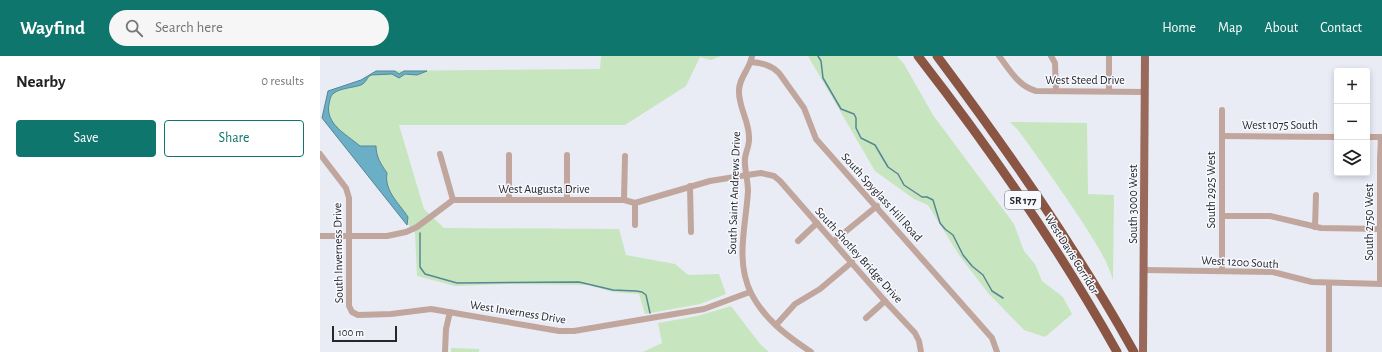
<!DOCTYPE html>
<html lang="en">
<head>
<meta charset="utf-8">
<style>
  :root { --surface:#fff; --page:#f6f6f6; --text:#222; --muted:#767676; --line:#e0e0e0; --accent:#0f766e }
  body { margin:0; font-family:"Alegreya Sans",sans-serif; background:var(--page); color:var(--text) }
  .controls { position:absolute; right:12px; top:12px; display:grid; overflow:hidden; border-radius:4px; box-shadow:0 2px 6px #0003 }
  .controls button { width:36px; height:36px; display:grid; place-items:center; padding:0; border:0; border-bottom:1px solid var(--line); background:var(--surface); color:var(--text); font:20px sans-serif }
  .scale { position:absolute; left:12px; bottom:10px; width:65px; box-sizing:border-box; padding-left:4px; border:2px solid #26272a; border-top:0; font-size:11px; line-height:14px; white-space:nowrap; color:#26272a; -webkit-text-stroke:3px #f8f9ff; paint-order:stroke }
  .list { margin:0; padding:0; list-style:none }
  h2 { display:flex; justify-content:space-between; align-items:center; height:52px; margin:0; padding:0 16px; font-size:17px }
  h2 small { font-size:13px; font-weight:400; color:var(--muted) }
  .actions { display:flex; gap:8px; padding:12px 16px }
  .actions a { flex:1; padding:9px 0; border:1px solid var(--accent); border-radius:4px; text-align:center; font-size:14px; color:var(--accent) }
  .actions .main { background:var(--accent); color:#fff }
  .icon { flex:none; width:22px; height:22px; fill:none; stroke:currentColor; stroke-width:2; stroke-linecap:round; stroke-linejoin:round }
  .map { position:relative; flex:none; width:1062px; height:296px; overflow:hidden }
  header { display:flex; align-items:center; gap:24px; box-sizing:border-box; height:56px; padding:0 20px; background:var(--accent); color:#fff }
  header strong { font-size:19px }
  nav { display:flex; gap:22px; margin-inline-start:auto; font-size:14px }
  .search { width:280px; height:36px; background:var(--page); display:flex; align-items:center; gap:10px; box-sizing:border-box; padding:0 14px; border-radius:22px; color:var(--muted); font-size:15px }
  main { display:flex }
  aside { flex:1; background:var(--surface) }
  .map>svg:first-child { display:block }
  .green { fill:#c7e5be }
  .water { fill:#6aafc5; stroke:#568696 }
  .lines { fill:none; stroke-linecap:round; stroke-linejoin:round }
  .stream { stroke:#568696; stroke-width:1.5 }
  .minor { stroke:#c1a69d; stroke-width:6 }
  .major { stroke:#996a5b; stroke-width:8 }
  .highway { stroke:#8a5543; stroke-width:9 }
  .labels { text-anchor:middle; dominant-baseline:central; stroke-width:3; stroke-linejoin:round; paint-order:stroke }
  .shield { fill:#f8f9ff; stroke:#65666a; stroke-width:1 }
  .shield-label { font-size:11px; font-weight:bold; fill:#26272a }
  .street-label { font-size:12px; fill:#26272a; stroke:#f8f9ff }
</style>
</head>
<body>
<header>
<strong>Wayfind</strong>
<div class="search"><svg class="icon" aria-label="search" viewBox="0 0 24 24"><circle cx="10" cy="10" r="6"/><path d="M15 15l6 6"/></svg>Search here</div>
<nav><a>Home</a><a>Map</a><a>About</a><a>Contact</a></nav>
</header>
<main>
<aside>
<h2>Nearby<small>0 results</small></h2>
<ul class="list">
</ul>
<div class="actions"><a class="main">Save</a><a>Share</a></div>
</aside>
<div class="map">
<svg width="1062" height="296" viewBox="0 0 1062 296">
  <rect width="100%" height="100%" fill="#e9ecf5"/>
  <g class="green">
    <polygon points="281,0 401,0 391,4 380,1 366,30 305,69 79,69 104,153 124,172 299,173 306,199 355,208 368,219 399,218 406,238 380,248 325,258 319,238 293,236 268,229 188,228 135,230 97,220 95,177 2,62 8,35 41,24 56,15 280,13"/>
    <polygon points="488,0 577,0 584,8 613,59 694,168 704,195 715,208 722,225 743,241 752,258 725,281 704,274 668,237 639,199 608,149 594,143 555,115"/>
    <path d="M690 66 767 67 768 138 794 139 793 224C787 203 774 185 763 167 742 135 720 104 698 74Z"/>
    <polygon points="411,250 440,288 449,296 323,296 342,287 338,267 378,260"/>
    <polygon points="131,292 159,293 159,296 131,296"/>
  </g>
  <path class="water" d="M56 15H75L79 18 84 15H107L97 19 85 18 79 22 72 18 51 19C46 22 47 26 41 29 32 32 21 32 14 37 10 40 10 44 9 48 5 68 26 78 40 90H56C56 101 61 108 67 117 64 135 79 147 88 161L87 169 2 62 8 35 41 24Z"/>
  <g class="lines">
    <g class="stream">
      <polyline points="498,0 501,5 503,22 521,53 534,58 536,62 536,72 541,82 555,89 568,111 578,118 584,129 602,141 607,141 613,144 620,167 625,173 633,179 643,199 652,210 663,219 672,235 683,242"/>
      <polyline points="100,177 100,211 105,218 137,227 259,226 293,234 316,235 322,236 326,239 330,257"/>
    </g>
    <g class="minor">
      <path d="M432 0C430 13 418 23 419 36 419 52 429 65 429 81 430 88 426 95 425 102 424 112 428 124 428 135 426 169 415 205 431 237 444 263 467 280 491 296"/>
      <path d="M679 0C690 14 698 30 716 35L825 36"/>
      <polyline points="731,0 735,7 736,35"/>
      <path d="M431 6C442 7 451 9 459 17L484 52 496 83 672 282 677 296"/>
      <polyline points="789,35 789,0"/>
      <polyline points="902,54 902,214"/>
      <polyline points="902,80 1017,81"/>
      <polyline points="1047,81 1062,81"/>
      <polyline points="0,98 26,132 29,142 29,250 32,256 38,259 71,258 111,253 239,275 254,275 384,253 430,236"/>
      <polyline points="120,98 133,144"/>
      <polyline points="370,130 371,176"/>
      <polyline points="189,144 189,99"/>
      <polyline points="247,144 247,99"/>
      <polyline points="304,144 305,100"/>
      <polyline points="902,160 950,160 1001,172 1060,173"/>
      <polyline points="315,169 315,147"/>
      <polyline points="995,171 996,139"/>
      <polyline points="0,180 67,180 86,176 97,171 133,144 304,144 315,147 390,125 427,119 441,117 454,120 460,125 565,245 595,277 599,285 601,296"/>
      <polyline points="478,185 497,167"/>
      <polyline points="514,185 557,150"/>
      <polyline points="825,214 953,216 992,226 1062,228"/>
      <polyline points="1009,228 1009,296"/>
      <polyline points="1060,228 1060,103 1061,81"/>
      <polyline points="546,262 565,245"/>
      <polyline points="456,269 475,248 500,233 532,206"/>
      <polyline points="125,296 126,273 130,256"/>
    </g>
    <polyline class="major" points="823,296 825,0"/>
    <g class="highway">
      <path d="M598 0C671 94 739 192 797 296"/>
      <path d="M617 0C688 95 756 192 814 296"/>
    </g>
  </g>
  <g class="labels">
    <rect class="shield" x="685" y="135" width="36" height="18" rx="3"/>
    <g class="shield-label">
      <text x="703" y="144">SR 177</text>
    </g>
    <g class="street-label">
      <text x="765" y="24">West Steed Drive</text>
      <text x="960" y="69">West 1075 South</text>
      <text x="224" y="133">West Augusta Drive</text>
      <text transform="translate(891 134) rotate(-90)">South 2925 West</text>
      <text transform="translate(414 137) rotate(-88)">South Saint Andrews Drive</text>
      <text transform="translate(562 141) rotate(48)">South Spyglass Hill Road</text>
      <text transform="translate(813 148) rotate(-90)">South 3000 West</text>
      <text transform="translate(1049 166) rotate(-90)">South 2750 West</text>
      <text transform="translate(18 197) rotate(-91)">South Inverness Drive</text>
      <text transform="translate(752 198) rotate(58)">West Davis Corridor</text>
      <text transform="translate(539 199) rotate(48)">South Shotley Bridge Drive</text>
      <text transform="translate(920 206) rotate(3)">West 1200 South</text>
      <text transform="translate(198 256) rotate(9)">West Inverness Drive</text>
    </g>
  </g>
</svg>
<div class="controls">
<button>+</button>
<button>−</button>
<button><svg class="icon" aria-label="layers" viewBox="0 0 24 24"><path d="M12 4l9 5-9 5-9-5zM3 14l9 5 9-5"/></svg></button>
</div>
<div class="scale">100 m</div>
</div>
</main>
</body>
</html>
